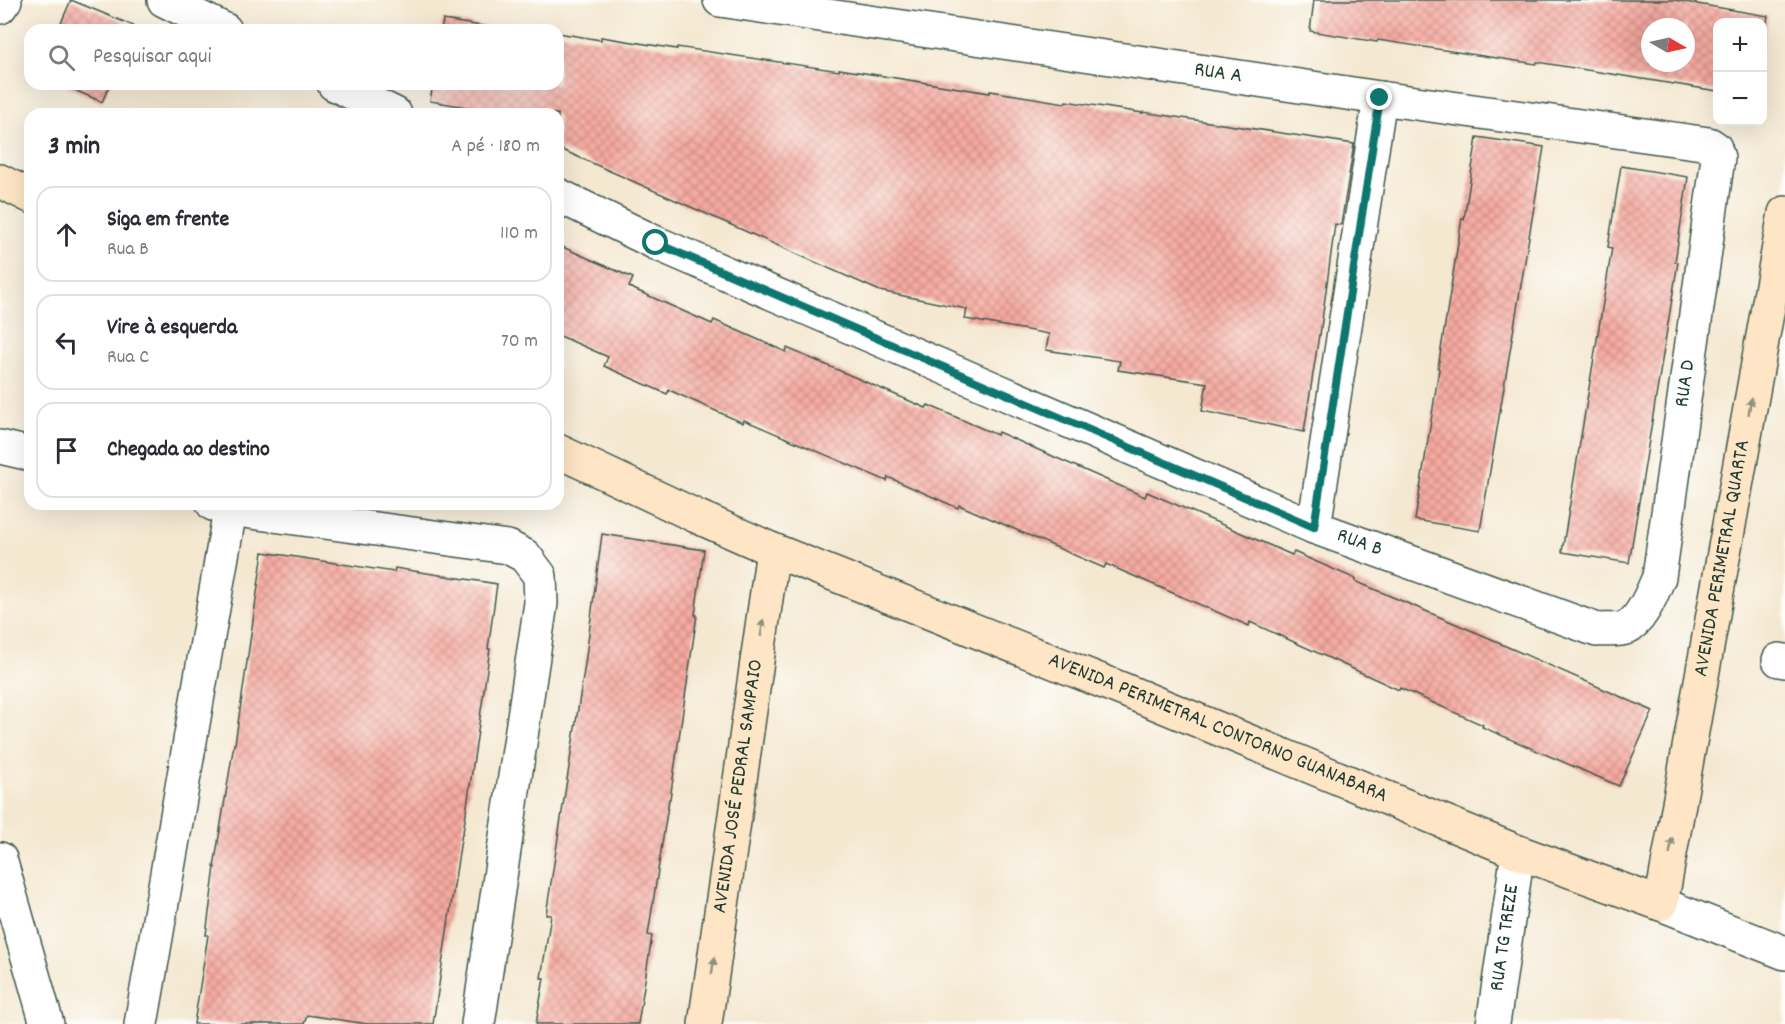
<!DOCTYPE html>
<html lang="pt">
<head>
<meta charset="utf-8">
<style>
  :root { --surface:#fff; --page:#f2f2f3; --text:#2b2b33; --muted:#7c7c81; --line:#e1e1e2 }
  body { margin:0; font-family:Dekko,sans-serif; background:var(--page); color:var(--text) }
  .controls { position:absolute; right:18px; top:18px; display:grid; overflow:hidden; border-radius:12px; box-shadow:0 6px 24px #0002 }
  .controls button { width:54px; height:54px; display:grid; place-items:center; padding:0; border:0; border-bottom:2px solid var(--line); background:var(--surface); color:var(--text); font:30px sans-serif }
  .compass { position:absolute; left:1641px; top:18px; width:54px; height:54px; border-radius:50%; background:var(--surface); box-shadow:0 6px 24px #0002; rotate:99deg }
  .stop { position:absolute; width:18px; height:18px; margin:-14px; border:4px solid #0f766e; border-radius:50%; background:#fff }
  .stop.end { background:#0f766e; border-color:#fff; box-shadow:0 2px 6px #0008 }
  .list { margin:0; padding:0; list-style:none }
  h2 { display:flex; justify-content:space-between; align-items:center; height:78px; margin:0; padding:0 24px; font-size:26px }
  h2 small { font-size:20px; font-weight:400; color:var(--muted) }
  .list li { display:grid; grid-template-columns:39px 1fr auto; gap:18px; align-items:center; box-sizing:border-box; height:96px; margin:0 12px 12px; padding:0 12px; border:2px solid var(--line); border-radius:18px }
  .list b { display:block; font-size:22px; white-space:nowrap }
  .list p { margin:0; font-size:20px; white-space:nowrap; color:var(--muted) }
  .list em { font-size:20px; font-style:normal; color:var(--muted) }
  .icon { flex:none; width:33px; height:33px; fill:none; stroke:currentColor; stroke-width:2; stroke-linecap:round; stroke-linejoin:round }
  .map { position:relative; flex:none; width:1785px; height:1024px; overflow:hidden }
  .search { position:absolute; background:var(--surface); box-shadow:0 6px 24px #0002; left:24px; top:24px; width:540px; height:66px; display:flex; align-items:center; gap:15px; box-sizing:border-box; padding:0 21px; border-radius:18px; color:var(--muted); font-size:22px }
  .panel { position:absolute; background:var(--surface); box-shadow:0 6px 24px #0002; left:24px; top:108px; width:540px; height:402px; border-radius:18px }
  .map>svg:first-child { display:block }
  .building { fill:url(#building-cross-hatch); fill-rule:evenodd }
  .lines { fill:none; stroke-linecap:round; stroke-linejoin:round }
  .street-casing { stroke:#3f574c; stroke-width:36 }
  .secondary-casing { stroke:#3f574c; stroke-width:36 }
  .street { stroke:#fff; stroke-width:33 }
  .secondary { stroke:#fde5c5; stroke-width:33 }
  .oneway { fill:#8e917c }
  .route { stroke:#0f766e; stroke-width:8 }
  .labels { text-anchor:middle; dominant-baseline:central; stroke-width:4.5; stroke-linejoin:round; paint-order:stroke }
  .street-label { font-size:21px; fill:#1f3d34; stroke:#fdfcf7 }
</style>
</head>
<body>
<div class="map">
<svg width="1785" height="1024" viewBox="0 0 1785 1024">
  <defs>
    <pattern id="building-cross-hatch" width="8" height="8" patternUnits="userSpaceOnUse" patternTransform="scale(1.5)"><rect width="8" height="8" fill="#f7aaa1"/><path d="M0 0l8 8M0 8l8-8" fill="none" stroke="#c78c84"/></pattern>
  </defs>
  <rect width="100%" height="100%" fill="#fdfcf7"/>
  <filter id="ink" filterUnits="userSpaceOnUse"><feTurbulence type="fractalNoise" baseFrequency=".0167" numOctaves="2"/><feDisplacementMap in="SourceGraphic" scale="12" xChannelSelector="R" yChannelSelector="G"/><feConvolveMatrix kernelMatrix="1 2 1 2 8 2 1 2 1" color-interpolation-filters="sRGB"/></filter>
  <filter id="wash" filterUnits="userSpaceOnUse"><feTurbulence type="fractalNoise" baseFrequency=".008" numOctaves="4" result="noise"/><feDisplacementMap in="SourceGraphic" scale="24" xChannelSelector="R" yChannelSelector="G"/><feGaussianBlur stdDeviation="1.35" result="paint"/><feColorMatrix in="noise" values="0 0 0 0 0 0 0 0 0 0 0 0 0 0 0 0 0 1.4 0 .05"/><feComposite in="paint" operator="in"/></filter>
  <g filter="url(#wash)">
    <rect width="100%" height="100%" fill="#f4e8d1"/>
    <g id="blocks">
      <g class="building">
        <polygon points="71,0 134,26 133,30 58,30"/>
        <path d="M1314 0H1674L1768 16 1762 49V22H1718V91L1537 62 1536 64 1378 40 1377 42 1310 31ZM1650 27H1686V63H1650Z"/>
        <polygon points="443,20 508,30 441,30"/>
        <polygon points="558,33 601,40 601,37 677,49 677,47 839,71 839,69 990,93 990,91 1065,103 1066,101 1143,113 1143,112 1354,144 1341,225 1335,224 1320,335 1319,335 1304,432 1202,411 1207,383 1118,370 1120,361 1046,350 1049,334 965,319 967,309 880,291 558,148 558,114 483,114 466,107 430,101 433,84 558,84"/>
        <polygon points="61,84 110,84 102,102"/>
        <polygon points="1477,137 1544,147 1480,531 1415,520 1431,421 1439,369 1438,368 1462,218 1464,219"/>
        <polygon points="1621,166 1688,177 1675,262 1678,262 1629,563 1562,552 1612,248 1608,247"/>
        <polygon points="558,245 633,278 629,287 712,324 714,320 786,352 787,348 926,408 928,405 997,435 998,432 1145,497 1147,492 1292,555 1294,552 1356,579 1355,581 1501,643 1501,644 1653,711 1619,786 1482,727 1483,725 1400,688 1399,690 1250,622 1249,626 1106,564 1104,568 959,505 958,508 888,477 887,481 744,420 743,423 669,390 667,394 604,366 608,357 558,335"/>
        <polygon points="602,534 704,550 695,615 697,615 670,799 669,799 648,935 652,936 638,1024 536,1024 544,978 541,978 551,915 546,915 585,664"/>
        <polygon points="263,552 394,572 395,568 497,584 488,649 490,649 463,833 462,833 433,1024 368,1024 307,1015 304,1024 194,1024 208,935 206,935 215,867 214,867 234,744 235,744"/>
      </g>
    </g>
  </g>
  <g filter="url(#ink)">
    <use href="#blocks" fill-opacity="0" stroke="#3f574c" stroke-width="1.5"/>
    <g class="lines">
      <g class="street-casing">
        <g id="street">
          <polyline points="164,0 225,30"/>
          <polyline points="0,7 5,0"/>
          <polyline points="334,84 395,114"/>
          <path id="s1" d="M558 195 656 243 1314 527 1597 630C1605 629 1618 631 1625 628 1642 621 1652 593 1659 577L1718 158 1715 148 1709 144 1380 98 720 0"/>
          <polyline points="0,447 30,454"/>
          <polyline points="213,504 229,509 508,547 525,556 540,576 541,603 478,1024"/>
          <polyline points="1314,527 1380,98"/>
          <polyline points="1779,660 1785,661"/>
          <polyline points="0,859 47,1024"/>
          <polyline points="1661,904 1785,953"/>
          <polyline points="141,1024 231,504"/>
          <path id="s2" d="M1493 1024 1518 852"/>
        </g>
      </g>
      <g class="secondary-casing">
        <g id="secondary">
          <polyline points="0,181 30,196"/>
          <path id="s3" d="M558 451 696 516 773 550 1124 690 1518 852 1661 904 1785 213"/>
          <path id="s4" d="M705 1024 773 550"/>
        </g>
      </g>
      <use href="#street" class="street"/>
      <use href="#secondary" class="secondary"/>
    </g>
    <defs><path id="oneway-solid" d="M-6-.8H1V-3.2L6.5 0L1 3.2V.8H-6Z" transform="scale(1.5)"/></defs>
    <g class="oneway">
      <use href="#oneway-solid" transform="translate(1750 406) rotate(-80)"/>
      <use href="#oneway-solid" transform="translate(762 628) rotate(-82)"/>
      <use href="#oneway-solid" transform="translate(1671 846) rotate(-80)"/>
      <use href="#oneway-solid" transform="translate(713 966) rotate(-82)"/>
    </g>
  </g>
  <g class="lines" filter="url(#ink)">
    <polyline class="route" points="656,243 1314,527 1380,98"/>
  </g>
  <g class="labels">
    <g class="street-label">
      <text transform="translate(1218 74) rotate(8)">RUA A</text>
      <text stroke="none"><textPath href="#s1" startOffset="1413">RUA D</textPath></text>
      <text stroke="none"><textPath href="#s1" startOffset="874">RUA B</textPath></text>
      <text stroke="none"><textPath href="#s3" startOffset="1544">AVENIDA PERIMETRAL QUARTA</textPath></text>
      <text stroke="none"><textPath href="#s3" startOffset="716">AVENIDA PERIMETRAL CONTORNO GUANABARA</textPath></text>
      <text stroke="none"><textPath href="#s4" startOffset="240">AVENIDA JOSÉ PEDRAL SAMPAIO</textPath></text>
      <text stroke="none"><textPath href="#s2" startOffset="87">RUA TG TREZE</textPath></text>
    </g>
  </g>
</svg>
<div class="controls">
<button>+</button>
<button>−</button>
</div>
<svg class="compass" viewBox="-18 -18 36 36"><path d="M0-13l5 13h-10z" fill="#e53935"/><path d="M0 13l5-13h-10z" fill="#7c7c81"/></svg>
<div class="stop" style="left:656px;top:243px"></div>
<div class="stop end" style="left:1380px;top:98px"></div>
<div class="search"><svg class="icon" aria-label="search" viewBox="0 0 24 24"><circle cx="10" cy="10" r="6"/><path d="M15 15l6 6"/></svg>Pesquisar aqui</div>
<section class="panel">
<h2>3 min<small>A pé · 180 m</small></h2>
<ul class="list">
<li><svg class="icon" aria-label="ahead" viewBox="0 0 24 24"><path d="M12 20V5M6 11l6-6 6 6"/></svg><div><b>Siga em frente</b><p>Rua B</p></div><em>110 m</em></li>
<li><svg class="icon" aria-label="left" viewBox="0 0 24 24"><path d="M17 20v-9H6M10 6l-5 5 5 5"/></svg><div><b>Vire à esquerda</b><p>Rua C</p></div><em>70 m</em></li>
<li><svg class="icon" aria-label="arrive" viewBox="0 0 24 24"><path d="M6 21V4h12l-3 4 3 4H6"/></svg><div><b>Chegada ao destino</b></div></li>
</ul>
</section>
</div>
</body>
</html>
